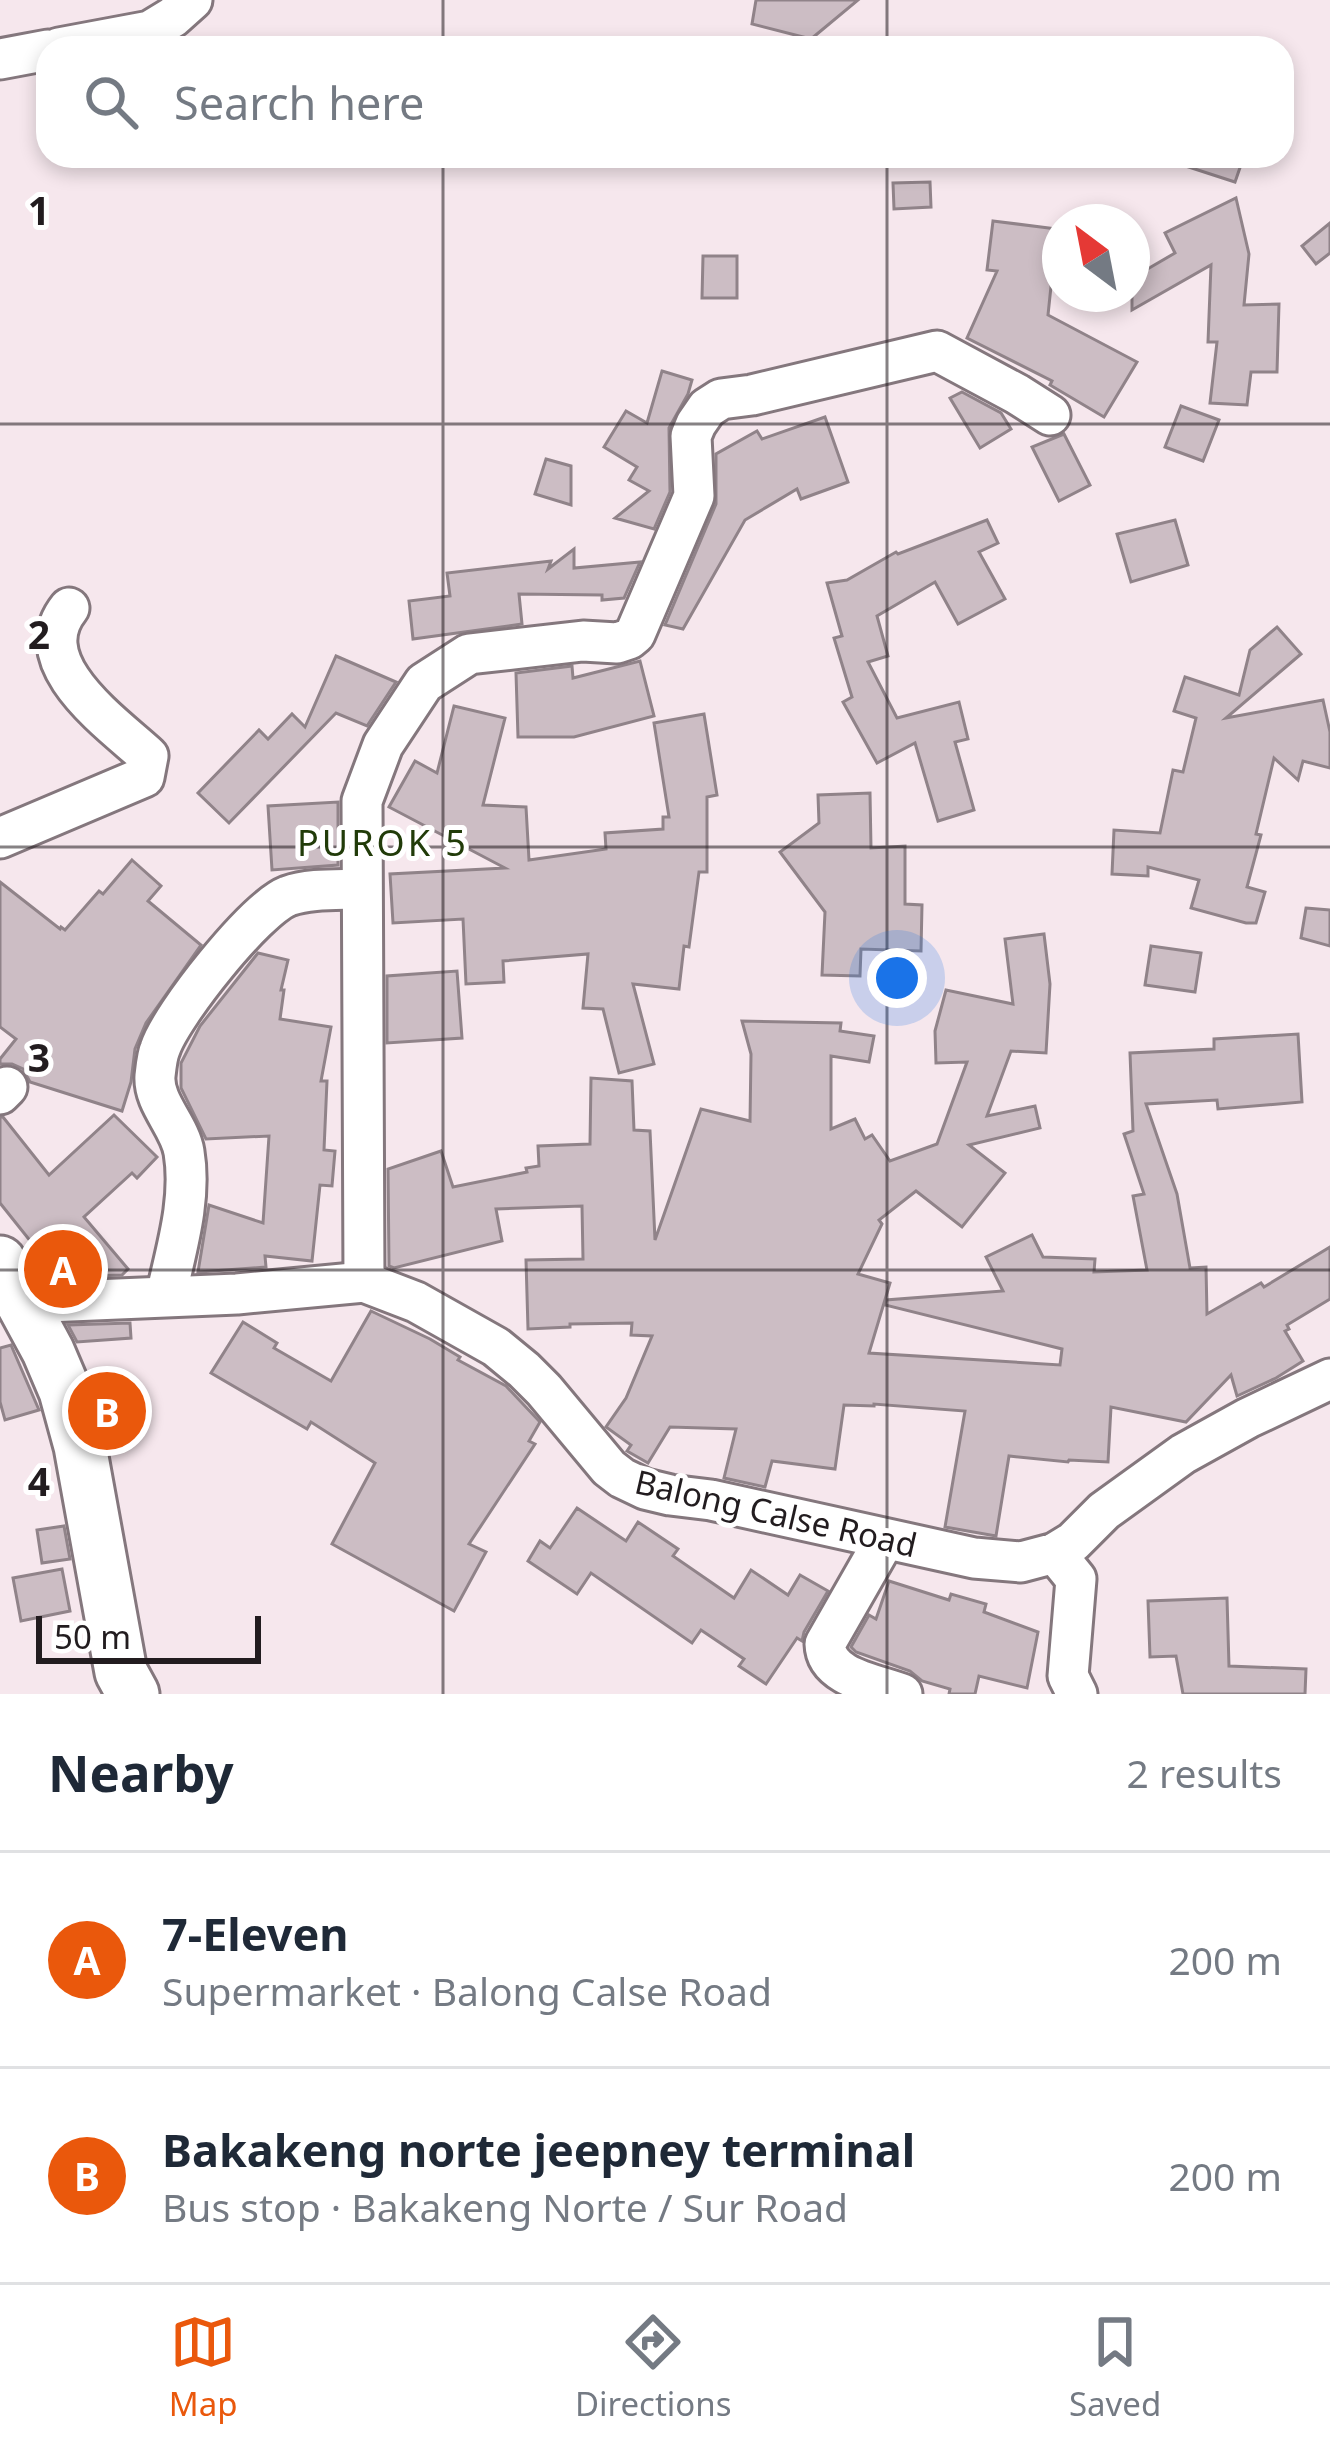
<!DOCTYPE html>
<html lang="en">
<head>
<meta charset="utf-8">
<style>
  :root { --surface:#fff; --page:#f6f6f7; --text:#1f2937; --muted:#747a83; --line:#e0e1e3; --accent:#ea580c }
  body { margin:0; font-family:"Noto Sans",sans-serif; background:var(--page); color:var(--text) }
  .compass { position:absolute; left:1042px; top:204px; width:108px; height:108px; border-radius:50%; background:var(--surface); box-shadow:0 6px 18px #0003; rotate:328deg }
  .scale { position:absolute; left:36px; bottom:30px; width:225px; box-sizing:border-box; padding-left:12px; border:6px solid #221c1f; border-top:0; font-size:33px; line-height:42px; white-space:nowrap; color:#221c1f; -webkit-text-stroke:9px #fff; paint-order:stroke }
  .you { position:absolute; left:897px; top:978px; width:42px; height:42px; margin:-30px; border:9px solid #fff; border-radius:50%; background:#1a73e8; box-shadow:0 0 0 18px #1a73e833 }
  .badge { display:grid; place-items:center; width:78px; height:78px; border-radius:50%; background:var(--accent); color:#fff; font-size:39px; font-weight:700 }
  .pin { position:absolute; translate:-50% -50%; border:6px solid #fff; box-shadow:0 3px 12px #0006 }
  .list { margin:0; padding:0; list-style:none }
  h2 { display:flex; justify-content:space-between; align-items:center; height:156px; margin:0; padding:0 48px; font-size:51px }
  h2 small { font-size:39px; font-weight:400; color:var(--muted) }
  .list li { display:grid; grid-template-columns:78px 1fr auto; gap:36px; align-items:center; box-sizing:border-box; height:216px; padding:0 48px; border-top:3px solid var(--line) }
  .list b { display:block; font-size:45px; white-space:nowrap }
  .list p { margin:0; font-size:39px; white-space:nowrap; color:var(--muted) }
  .list em { font-size:39px; font-style:normal; color:var(--muted) }
  .icon { flex:none; width:66px; height:66px; fill:none; stroke:currentColor; stroke-width:2; stroke-linecap:round; stroke-linejoin:round }
  .map { position:relative; flex:none; width:1330px; height:1694px; overflow:hidden }
  .search { position:absolute; background:var(--surface); box-shadow:0 6px 18px #0003; left:36px; right:36px; top:36px; height:132px; display:flex; align-items:center; gap:30px; box-sizing:border-box; padding:0 42px; border-radius:36px; color:var(--muted); font-size:45px }
  .sheet { height:588px; background:var(--surface) }
  nav { display:flex; justify-content:space-around; align-items:center; box-sizing:border-box; height:168px; border-top:3px solid var(--line); background:var(--surface); font-size:33px; color:var(--muted) }
  nav a { display:grid; justify-items:center; gap:6px }
  nav .on { color:var(--accent) }
  .map>svg:first-child { display:block }
  .building { fill:#ccbdc4; stroke:#908389; stroke-width:3 }
  .lines { fill:none; stroke-linecap:round; stroke-linejoin:round }
  .minor-casing { stroke:#84777d; stroke-width:45 }
  .major-casing { stroke:#84777d; stroke-width:57 }
  .minor { stroke:#fff; stroke-width:39 }
  .major { stroke:#fff; stroke-width:51 }
  .grid { fill:none; stroke:#221c1f; stroke-width:3; stroke-opacity:0.55 }
  .labels { text-anchor:middle; dominant-baseline:central; stroke-width:10; stroke-linejoin:round; paint-order:stroke }
  .street-label { font-size:33px; fill:#221c1f; stroke:#fff }
  .neighbourhood-label { font-size:36px; letter-spacing:3px; fill:#213b09; stroke:#fff }
  .grid-label { font-size:39px; text-anchor:middle; font-weight:bold; fill:#221c1f; stroke:#fff; stroke-width:10; stroke-linejoin:round; paint-order:stroke }
</style>
</head>
<body>
<div class="map">
<svg width="1330" height="1694" viewBox="0 0 1330 1694">
  <rect width="100%" height="100%" fill="#f6e7ed"/>
  <g class="building">
    <polygon points="756,0 858,0 811,39 752,24"/>
    <polygon points="1171,156 1244,156 1235,182 1170,161"/>
    <polygon points="930,182 931,207 894,209 893,183"/>
    <polygon points="1236,198 1249,254 1244,305 1279,304 1277,372 1251,372 1247,405 1210,403 1217,342 1208,342 1211,265 1132,310 1132,278 1175,253 1165,233"/>
    <polygon points="993,221 1057,229 1048,315 1137,362 1104,417 1050,385 1052,381 967,338 997,271 987,270"/>
    <polygon points="1330,223 1330,253 1316,264 1302,246"/>
    <polygon points="703,256 737,256 737,298 702,298"/>
    <polygon points="662,371 692,380 688,394 669,428 670,492 654,529 615,518 649,491 629,480 637,467 604,447 626,411 647,423"/>
    <polygon points="962,392 1001,413 1011,429 980,448 950,398"/>
    <polygon points="1181,406 1219,420 1203,461 1165,447"/>
    <polygon points="825,417 848,482 801,499 797,489 745,520 683,629 665,625 716,504 716,454 757,431 762,439"/>
    <polygon points="1064,434 1090,485 1059,501 1032,447"/>
    <polygon points="546,459 571,466 571,505 535,494"/>
    <polygon points="987,520 998,543 979,552 1005,599 958,624 935,582 877,616 888,656 868,662 897,718 959,702 968,739 955,742 974,810 938,821 915,743 877,763 843,702 852,697 834,638 842,636 827,583 847,580 896,552 898,554"/>
    <polygon points="1175,520 1188,565 1131,582 1117,534"/>
    <polygon points="574,549 574,568 640,562 624,598 602,600 602,595 519,594 522,624 413,639 409,601 450,596 447,573 551,561 548,569"/>
    <polygon points="1277,627 1301,654 1226,718 1323,700 1330,732 1330,768 1303,761 1298,780 1274,758 1256,834 1261,835 1247,887 1265,892 1256,923 1246,923 1191,908 1199,880 1148,867 1148,876 1112,874 1114,830 1160,833 1173,770 1183,772 1196,718 1174,711 1185,677 1239,695 1250,650"/>
    <polygon points="336,656 396,682 367,726 336,713 229,823 198,793 259,730 268,739 292,714 305,727"/>
    <polygon points="640,661 654,716 574,737 518,737 516,673 572,666 573,678"/>
    <polygon points="454,706 505,718 483,805 526,807 529,860 606,849 605,833 663,829 663,817 669,817 654,723 704,714 717,795 707,797 707,872 699,872 689,947 684,946 679,989 633,984 654,1064 619,1073 603,1009 583,1008 588,954 503,961 504,982 466,984 463,919 393,923 390,874 505,868 389,807 415,761 437,773"/>
    <polygon points="870,793 871,848 905,846 905,904 922,905 921,951 861,949 860,976 822,975 825,912 780,852 819,823 818,795"/>
    <polygon points="338,802 338,865 272,870 268,806"/>
    <polygon points="132,860 161,886 148,901 201,945 146,1023 135,1049 131,1082 122,1111 30,1082 23,1069 12,1064 0,1064 0,1059 16,1039 0,1027 0,882 60,929 61,927 65,930 99,891 103,894"/>
    <polygon points="1306,908 1330,910 1330,946 1301,938"/>
    <polygon points="1044,934 1050,984 1046,1053 1011,1051 987,1116 1035,1106 1040,1128 969,1145 1005,1173 962,1227 916,1191 879,1220 882,1224 858,1274 890,1283 869,1353 1060,1365 1062,1349 885,1305 886,1300 1003,1291 986,1257 1032,1235 1043,1257 1095,1259 1094,1272 1147,1270 1133,1196 1144,1194 1124,1134 1133,1131 1130,1053 1214,1049 1214,1039 1298,1034 1302,1102 1218,1109 1217,1100 1146,1104 1177,1194 1190,1268 1206,1267 1207,1314 1261,1283 1264,1287 1330,1247 1330,1299 1287,1325 1289,1329 1285,1331 1303,1361 1276,1378 1237,1396 1231,1375 1186,1422 1111,1407 1108,1462 1069,1460 1068,1462 1009,1456 996,1536 945,1527 965,1411 874,1404 874,1406 844,1405 835,1469 772,1461 765,1487 724,1478 736,1429 670,1427 648,1463 627,1451 631,1445 606,1427 626,1398 652,1336 631,1335 632,1323 570,1324 570,1327 528,1329 526,1260 583,1259 582,1206 496,1209 502,1241 394,1268 389,1266 388,1169 441,1151 453,1187 527,1172 526,1168 539,1166 538,1146 590,1144 591,1078 632,1081 634,1130 650,1131 655,1240 701,1109 750,1121 751,1054 742,1021 841,1023 840,1031 874,1036 869,1062 831,1056 831,1129 855,1119 865,1139 872,1135 890,1161 937,1144 967,1062 936,1063 935,1031 946,990 1013,1004 1005,939"/>
    <polygon points="1151,946 1201,953 1195,992 1145,985"/>
    <polygon points="258,953 288,960 281,990 284,990 280,1019 331,1027 321,1081 327,1081 324,1150 335,1151 332,1186 320,1185 312,1261 265,1256 266,1267 198,1272 209,1205 263,1223 269,1136 206,1139 181,1088 181,1063 200,1026"/>
    <polygon points="457,971 462,1038 387,1043 387,976"/>
    <polygon points="114,1115 157,1157 137,1178 132,1173 84,1217 128,1269 122,1275 59,1277 0,1203 0,1117 3,1117 49,1175"/>
    <polygon points="371,1311 430,1339 460,1357 458,1360 506,1386 540,1422 529,1441 535,1444 469,1544 486,1552 454,1611 332,1544 375,1463 311,1422 307,1429 211,1373 243,1322 277,1343 274,1348 331,1381"/>
    <polygon points="130,1323 131,1338 77,1342 68,1325"/>
    <polygon points="11,1345 39,1410 5,1420 0,1402 0,1348"/>
    <polygon points="577,1508 626,1541 638,1522 678,1549 673,1556 734,1598 751,1570 788,1595 800,1575 828,1591 804,1632 802,1641 797,1638 766,1684 739,1666 744,1659 701,1630 692,1643 591,1573 577,1594 528,1561 540,1541 550,1548"/>
    <polygon points="64,1526 70,1559 42,1563 37,1530"/>
    <polygon points="62,1569 70,1611 21,1621 13,1578"/>
    <polygon points="889,1581 949,1600 951,1594 986,1604 984,1612 1038,1632 1027,1688 979,1676 975,1694 949,1694 950,1689 922,1681 910,1671 856,1652 851,1647 869,1615 876,1619"/>
    <polygon points="1227,1598 1229,1666 1306,1669 1305,1694 1183,1694 1176,1656 1150,1657 1148,1601"/>
  </g>
  <g class="lines">
    <g class="minor-casing">
      <g id="minor">
        <polyline points="59,48 150,31 173,17 192,0"/>
        <polyline points="0,59 48,50"/>
        <path d="M0 838 144 777 148 756C112 723 25 663 69 608"/>
        <polyline points="0,1094 7,1087"/>
        <polyline points="364,1282 362,801 383,745 424,683 469,654 583,641 617,643 629,639 635,634 694,496 691,436 696,424 707,408 721,399 752,395 937,351 1017,394 1050,415"/>
        <path d="M166 1296C176 1250 192 1200 184 1152 180 1126 153 1103 155 1076 156 1067 157 1056 160 1049 171 1015 255 909 288 896 310 888 338 890 361 889"/>
        <polyline points="23,1303 237,1294 364,1282 416,1302 496,1347 524,1370 544,1390 609,1468 622,1478 645,1489 670,1495 711,1500 974,1558 1021,1562 1055,1553 1073,1542 1104,1511 1183,1454 1248,1418 1330,1379"/>
        <path d="M885 1539 825 1644C826 1678 876 1684 902 1694"/>
        <polyline points="1055,1553 1076,1579 1068,1676 1077,1694"/>
      </g>
    </g>
    <g class="major-casing">
      <polyline id="major" points="0,1262 48,1351 65,1391 80,1446 121,1672 133,1694"/>
    </g>
    <use href="#minor" class="minor"/>
    <use href="#major" class="major"/>
  </g>
  <path class="grid" d="M443 0V48M887 0V48M443 156V1694M887 156V1694M0 424H1330M0 847H1330M0 1270H1330"/>
  <g class="labels">
    <g class="street-label">
      <text transform="translate(776 1513) rotate(13)">Balong Calse Road</text>
    </g>
    <g class="neighbourhood-label">
      <text x="383" y="842">PUROK 5</text>
    </g>
  </g>
  <g class="grid-label">
    <text x="39" y="225">1</text>
    <text x="39" y="649">2</text>
    <text x="39" y="1072">3</text>
    <text x="39" y="1496">4</text>
  </g>
</svg>
<svg class="compass" viewBox="-18 -18 36 36"><path d="M0-13l5 13h-10z" fill="#e53935"/><path d="M0 13l5-13h-10z" fill="#747a83"/></svg>
<div class="scale">50 m</div>
<div class="you"></div>
<div class="pin badge" style="left:63px;top:1269px">A</div>
<div class="pin badge" style="left:107px;top:1411px">B</div>
<div class="search"><svg class="icon" aria-label="search" viewBox="0 0 24 24"><circle cx="10" cy="10" r="6"/><path d="M15 15l6 6"/></svg>Search here</div>
</div>
<section class="sheet">
<h2>Nearby<small>2 results</small></h2>
<ul class="list">
<li><span class="badge">A</span><div><b>7-Eleven</b><p>Supermarket · Balong Calse Road</p></div><em>200 m</em></li>
<li><span class="badge">B</span><div><b>Bakakeng norte jeepney terminal</b><p>Bus stop · Bakakeng Norte / Sur Road</p></div><em>200 m</em></li>
</ul>
</section>
<nav>
<a class="on"><svg class="icon" aria-label="map" viewBox="0 0 24 24"><path d="M3 6l6-2 6 2 6-2v14l-6 2-6-2-6 2zM9 4v14M15 6v14"/></svg>Map</a>
<a><svg class="icon" aria-label="directions" viewBox="0 0 24 24"><path d="M12 3l9 9-9 9-9-9zM9 14v-3h6M13 9l2 2-2 2"/></svg>Directions</a>
<a><svg class="icon" aria-label="saved" viewBox="0 0 24 24"><path d="M7 4h10v16l-5-4-5 4z"/></svg>Saved</a>
</nav>
</body>
</html>
